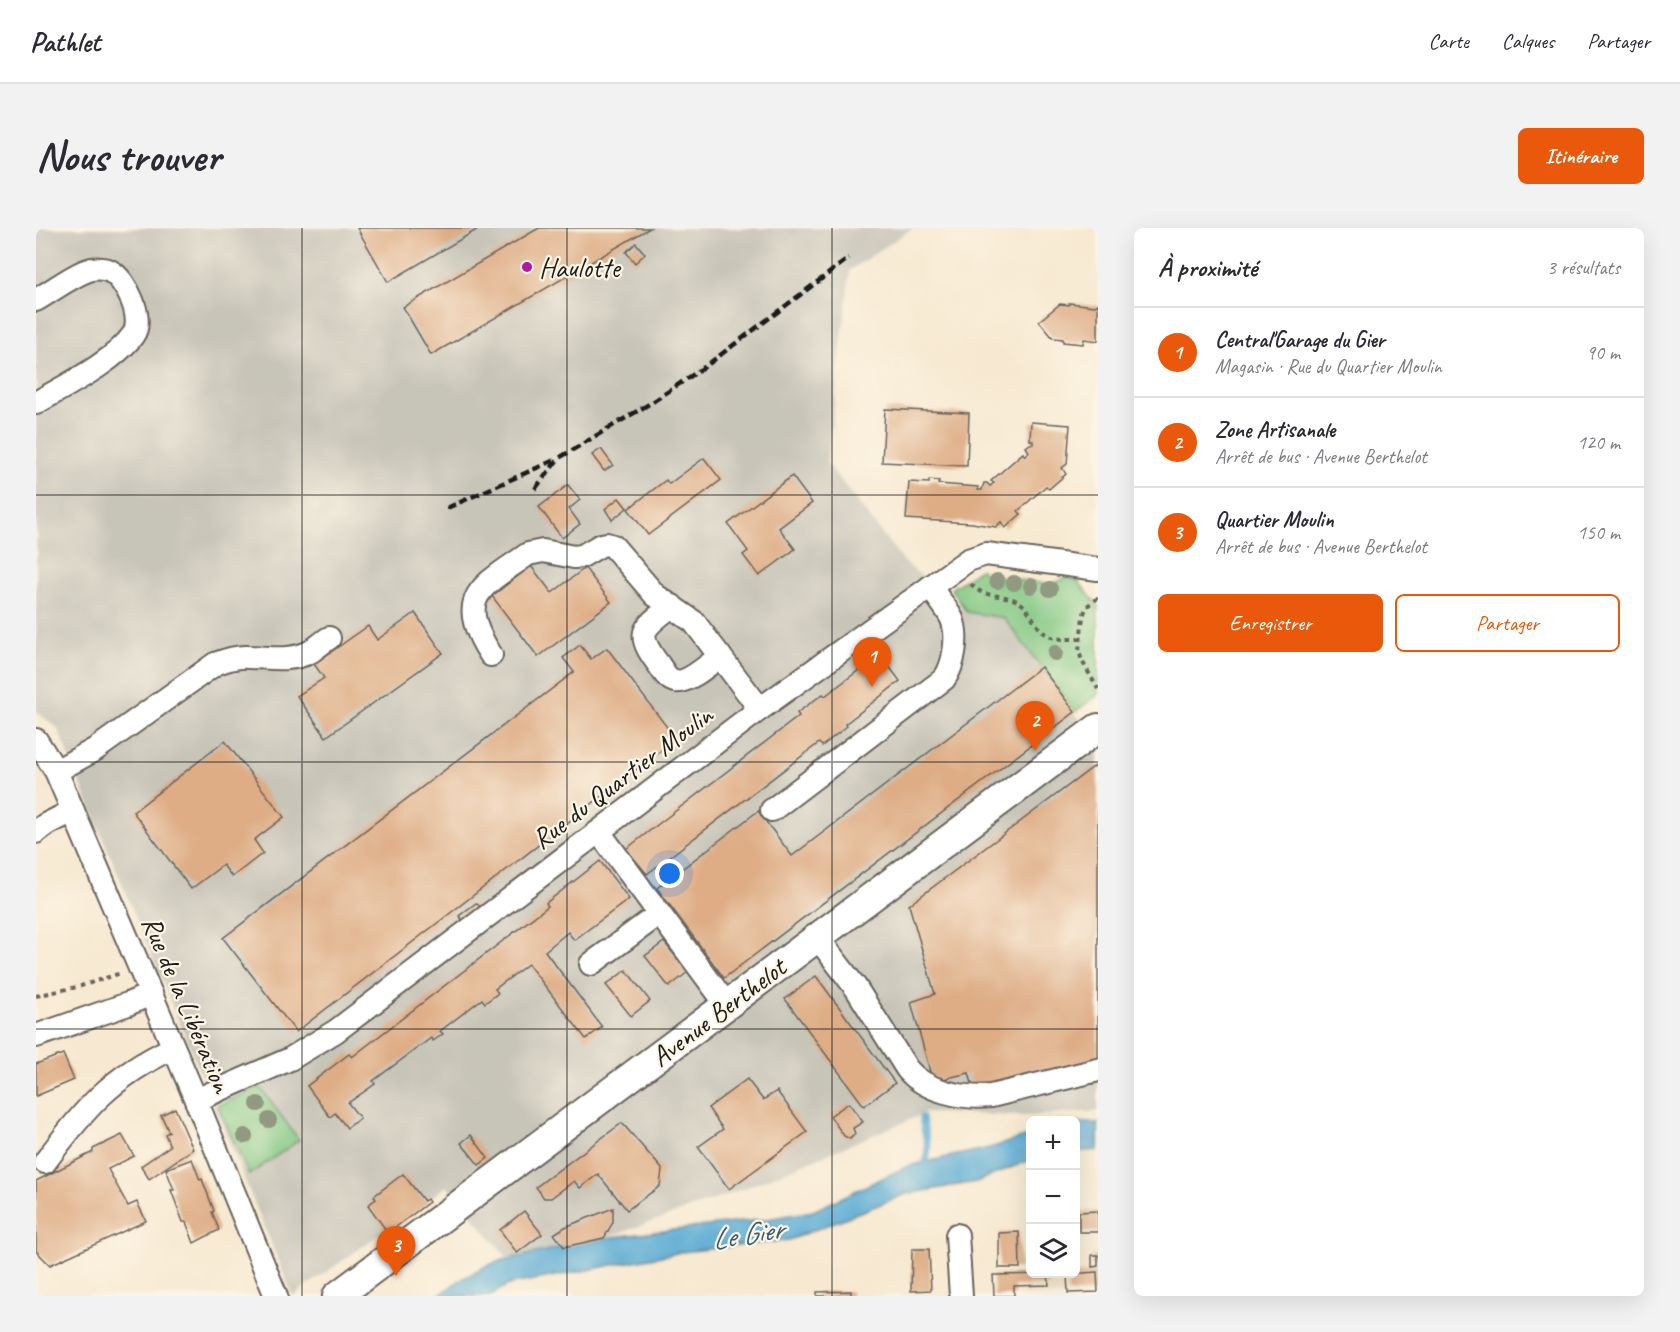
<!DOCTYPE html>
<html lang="fr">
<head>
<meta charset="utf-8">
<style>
  :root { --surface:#fff; --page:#f2f2f3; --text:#2b2b33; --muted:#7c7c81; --line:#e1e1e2; --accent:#ea580c }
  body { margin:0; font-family:Caveat,sans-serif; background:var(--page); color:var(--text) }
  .controls { position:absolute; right:18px; bottom:18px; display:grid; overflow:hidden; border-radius:9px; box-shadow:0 6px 24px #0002 }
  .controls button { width:54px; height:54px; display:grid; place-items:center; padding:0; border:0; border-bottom:2px solid var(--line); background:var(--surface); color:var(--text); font:30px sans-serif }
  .you { position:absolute; left:634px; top:646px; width:21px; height:21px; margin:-15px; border:4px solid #fff; border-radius:50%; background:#1a73e8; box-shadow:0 0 0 9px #1a73e833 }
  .badge { display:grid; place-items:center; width:39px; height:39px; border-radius:50%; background:var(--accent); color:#fff; font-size:20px; font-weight:700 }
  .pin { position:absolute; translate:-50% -50px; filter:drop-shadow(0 2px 3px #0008) }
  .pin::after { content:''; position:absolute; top:32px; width:21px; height:18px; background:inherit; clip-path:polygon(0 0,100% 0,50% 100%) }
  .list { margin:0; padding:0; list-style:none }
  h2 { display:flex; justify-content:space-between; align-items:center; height:78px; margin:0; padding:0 24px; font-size:26px }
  h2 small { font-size:20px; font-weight:400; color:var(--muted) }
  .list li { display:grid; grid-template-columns:39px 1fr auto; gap:18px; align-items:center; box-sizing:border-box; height:90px; padding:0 24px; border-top:2px solid var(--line) }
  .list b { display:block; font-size:22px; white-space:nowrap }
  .list p { margin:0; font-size:20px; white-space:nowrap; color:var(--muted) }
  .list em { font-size:20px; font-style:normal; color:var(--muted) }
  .actions { display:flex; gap:12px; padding:18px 24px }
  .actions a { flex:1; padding:14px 0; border:2px solid var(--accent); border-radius:9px; text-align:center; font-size:21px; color:var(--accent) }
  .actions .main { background:var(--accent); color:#fff }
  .icon { flex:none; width:33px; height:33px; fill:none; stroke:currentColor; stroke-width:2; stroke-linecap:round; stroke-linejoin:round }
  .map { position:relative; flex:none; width:1062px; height:1068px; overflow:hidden; border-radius:9px }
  header { display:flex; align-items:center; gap:36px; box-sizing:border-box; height:84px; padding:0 30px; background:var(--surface); border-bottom:2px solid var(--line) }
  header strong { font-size:28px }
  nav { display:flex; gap:33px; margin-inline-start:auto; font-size:21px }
  .intro { display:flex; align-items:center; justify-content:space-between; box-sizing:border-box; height:144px; padding:0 36px }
  h1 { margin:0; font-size:42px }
  .button { padding:15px 27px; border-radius:9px; background:var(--accent); color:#fff; font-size:21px; font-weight:700 }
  main { display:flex; gap:36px; padding:0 36px }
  aside { flex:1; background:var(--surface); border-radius:9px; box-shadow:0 6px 24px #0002 }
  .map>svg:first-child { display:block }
  .industrial { fill:#c7c4b8 }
  .green { fill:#81c782; stroke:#4e724f; stroke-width:1.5 }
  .water { fill:#5aabd4; stroke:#3b6478; stroke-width:1.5 }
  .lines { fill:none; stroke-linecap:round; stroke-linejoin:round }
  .stream { stroke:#5aabd4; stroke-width:7 }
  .building { fill:#dead86 }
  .minor-casing { stroke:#69645b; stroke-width:26 }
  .major-casing { stroke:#69645b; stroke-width:32 }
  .path { stroke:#69645b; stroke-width:4; stroke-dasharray:4.5 4.5; stroke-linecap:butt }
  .minor { stroke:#fff; stroke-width:22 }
  .major { stroke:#fff; stroke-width:28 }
  .rail { stroke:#1c1c1c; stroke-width:4.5; stroke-dasharray:9 4.5; stroke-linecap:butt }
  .tree { fill:#929981 }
  .grid { fill:none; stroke:#1c1c1c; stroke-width:1.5; stroke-opacity:0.55 }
  .poi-dot { fill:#b5179e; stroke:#fcf5e5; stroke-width:2 }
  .labels { text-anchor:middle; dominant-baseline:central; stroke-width:4.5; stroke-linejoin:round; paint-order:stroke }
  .poi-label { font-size:28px; fill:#1c1c1c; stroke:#fcf5e5; text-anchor:start }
  .street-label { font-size:28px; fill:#1c1c1c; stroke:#fcf5e5 }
  .water-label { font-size:30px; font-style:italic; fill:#385c6f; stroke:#fcf5e5 }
</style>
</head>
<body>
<header>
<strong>Pathlet</strong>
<nav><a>Carte</a><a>Calques</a><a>Partager</a></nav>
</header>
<div class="intro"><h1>Nous trouver</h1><a class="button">Itinéraire</a></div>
<main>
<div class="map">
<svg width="1062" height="1068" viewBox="0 0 1062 1068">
  <rect width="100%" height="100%" fill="#fcf5e5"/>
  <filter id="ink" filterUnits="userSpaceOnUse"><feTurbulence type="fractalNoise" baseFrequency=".0167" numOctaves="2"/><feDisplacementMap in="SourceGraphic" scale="12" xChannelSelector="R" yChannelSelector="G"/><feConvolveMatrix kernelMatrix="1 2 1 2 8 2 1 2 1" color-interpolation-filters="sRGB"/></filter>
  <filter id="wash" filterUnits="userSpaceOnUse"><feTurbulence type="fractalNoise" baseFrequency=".008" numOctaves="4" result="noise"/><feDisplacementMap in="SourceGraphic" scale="24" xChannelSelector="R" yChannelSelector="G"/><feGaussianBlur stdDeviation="1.35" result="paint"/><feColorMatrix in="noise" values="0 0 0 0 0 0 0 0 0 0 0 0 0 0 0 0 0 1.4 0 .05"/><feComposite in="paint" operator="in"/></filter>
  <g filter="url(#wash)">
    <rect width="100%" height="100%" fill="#f7e9d1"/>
    <polygon class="industrial" points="0,0 877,0 814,42 791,235 868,334 931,384 968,390 1062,516 1062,883 991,888 890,885 692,967 581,1006 472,1030 411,958 257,1068 21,499 0,484"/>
    <g class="green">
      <polygon points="944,341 951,347 1015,357 1031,349 1042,353 1062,378 1062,467 1039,484 968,390 931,384 915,361"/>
      <polygon points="224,859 263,912 213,947 182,878"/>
    </g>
    <g class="water">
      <polygon points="1040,895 1062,895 1062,922 1040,924"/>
      <polygon points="994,907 994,932 940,954 870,966 753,1012 646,1024 472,1057 453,1068 402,1068 423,1053 450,1038 467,1032 568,1010 731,991 777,983 872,938 957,919"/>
    </g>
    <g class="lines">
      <polyline class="stream" points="886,890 892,919 889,943"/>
    </g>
    <g id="blocks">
      <g class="building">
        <polygon points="321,0 444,0 352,54"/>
        <polygon points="503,0 614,0 395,127 367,79"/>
        <polygon points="600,15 609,26 599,35 590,24"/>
        <polygon points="1033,75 1059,78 1062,76 1062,113 1048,111 1047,116 1027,114 1027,111 1017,110 1003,93 1024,76 1033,77"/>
        <polygon points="849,181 933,185 931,238 846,234"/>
        <polygon points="995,194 1034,197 1031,236 1026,240 1030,246 1013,261 1010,258 982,283 985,286 969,300 965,294 960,299 936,295 870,291 873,254 893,255 893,252 903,253 902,256 942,259 942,262 946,262 948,255 951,255 954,258 958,255 955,253 987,225 989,228 993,224 990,219 994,216 997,216 997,213 994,212"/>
        <polygon points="565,221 577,237 568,243 556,227"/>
        <polygon points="668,230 685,252 612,307 592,281 630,252 633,256"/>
        <polygon points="756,248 776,275 743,300 759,321 723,348 707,327 712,323 692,296"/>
        <polygon points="532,257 544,272 533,281 544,296 526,310 503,279"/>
        <polygon points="583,270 591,280 576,292 569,281"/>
        <polygon points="495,338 516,365 549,340 575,374 502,429 456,368"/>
        <polygon points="379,385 407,425 290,509 261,468 288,450 278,436 332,398 341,412"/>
        <polygon points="544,417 555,431 571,420 640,511 260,804 187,710 538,444 527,430"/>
        <polygon points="844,426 864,453 809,496 811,498 786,518 783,515 611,646 590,621 763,488 761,485 787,466 789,468"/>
        <polygon points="1005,439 1039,484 688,750 621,660 722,583 756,628"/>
        <polygon points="189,513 248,589 218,612 227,625 196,649 187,637 155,661 97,584"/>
        <polygon points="1060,537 1062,558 1062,832 938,863 933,845 903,852 895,847 875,774 899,766 873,677"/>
        <polygon points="564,633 593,671 538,712 532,704 509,723 566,799 550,811 492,736 459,761 462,765 449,775 446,771 404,803 407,806 397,813 395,810 337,853 339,856 312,875 324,890 311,900 299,885 294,889 271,858 313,826 316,829 512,678 510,675"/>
        <polygon points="440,675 448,683 430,697 423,688"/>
        <polygon points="628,714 652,744 633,759 609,728"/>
        <polygon points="590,742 614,773 595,788 570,757"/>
        <polygon points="780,748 859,855 828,878 749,771"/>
        <polygon points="27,826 38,852 0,868 0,836"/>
        <polygon points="711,851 727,872 741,863 771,904 693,961 662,919 687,901 672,880"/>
        <polygon points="813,875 827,894 817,900 819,906 814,911 808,908 794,888"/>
        <polygon points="139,880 157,921 113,951 105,938 134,918 129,906 133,904 125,887"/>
        <polygon points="586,895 626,941 624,958 591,982 562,946 544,960 538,953 515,970 508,970 500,959"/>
        <polygon points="86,907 98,928 72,941 92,978 101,974 110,993 14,1037 0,1023 0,953 57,924 57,921"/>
        <polygon points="435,907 452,930 443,937 425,915"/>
        <polygon points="156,931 164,952 166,951 178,983 176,984 183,1002 158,1015 150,994 147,994 135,962 138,962 130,941"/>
        <polygon points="367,946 388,973 391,971 393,974 352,1005 332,977 340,971 338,968"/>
        <polygon points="577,980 577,994 568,1010 528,1019 518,1006 529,999"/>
        <polygon points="488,983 506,1006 481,1025 464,1002"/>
        <polygon points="1062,983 1062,1004 1043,1004 1043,984"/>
        <polygon points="983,1004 984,1040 963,1040 963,1005"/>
        <polygon points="876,1021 893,1021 895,1062 875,1063"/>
        <polygon points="1056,1027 1062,1027 1062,1038 1056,1039"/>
        <polygon points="1061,1044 1062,1064 1032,1065 1031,1046"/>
        <polygon points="1012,1046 1013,1057 978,1058 978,1068 958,1068 957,1047"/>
        <polygon points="815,1063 815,1068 781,1068 781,1064"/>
      </g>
    </g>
  </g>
  <g filter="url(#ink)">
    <use href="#blocks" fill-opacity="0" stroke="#69645b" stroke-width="1.5"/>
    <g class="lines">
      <g class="minor-casing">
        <g id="minor">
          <path d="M0 72C16 63 39 45 56 41 61 40 71 41 74 43 90 51 109 91 97 107 78 134 29 158 0 175"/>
          <path d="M636 378C607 400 598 404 623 437 627 443 632 452 639 453 651 456 675 435 684 428"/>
          <path d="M455 427C417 368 446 359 492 326L507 323 538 329 546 328 565 317 571 316 577 318 619 367 658 394 724 481"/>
          <polyline points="0,512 20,543 160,872 240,1068"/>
          <path d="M20 543 60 521 179 436C189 432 200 428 212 429 233 429 254 434 274 424 280 420 287 414 293 410"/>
          <path d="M736 582 908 451C918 438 923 408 916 391 911 380 901 369 894 359"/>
          <polyline points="0,604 9,597 37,583"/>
          <polyline points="563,604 691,777"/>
          <path d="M781 709 820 760 871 841C889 863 926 871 955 868L1062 842"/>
          <polyline points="555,736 623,686"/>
          <polyline points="0,808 92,776 115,766"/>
          <polyline points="160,872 254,831 300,803 724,481 932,332 950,326 1062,341"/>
          <path d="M9 934C49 880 75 849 137 820"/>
          <polyline points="921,1007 925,1068"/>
        </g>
      </g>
      <g class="major-casing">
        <polyline id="major" points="301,1068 1062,500"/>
      </g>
      <g class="path">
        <path d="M935 356C948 371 963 365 979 372 995 378 997 398 1011 407 1020 412 1033 411 1044 411"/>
        <polyline points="1062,370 1051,378 1047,388 1043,423 1046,433 1062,461"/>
        <polyline points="0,768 45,758 85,745"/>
      </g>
      <use href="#minor" class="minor"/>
      <use href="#major" class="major"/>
      <g class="rail">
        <polyline points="499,261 523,230 618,173 667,140 813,30"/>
        <polyline points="411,280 521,231"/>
      </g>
    </g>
    <g class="tree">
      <circle cx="961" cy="353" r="8"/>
      <circle cx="978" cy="355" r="8"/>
      <circle cx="995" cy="358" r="8"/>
      <circle cx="1014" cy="361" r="8"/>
      <circle cx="1019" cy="425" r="8"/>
      <circle cx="222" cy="876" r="8"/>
      <circle cx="233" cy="892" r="8"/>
      <circle cx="209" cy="908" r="8"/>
    </g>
  </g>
  <path class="grid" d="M266 0V1068M531 0V1068M796 0V1068M0 267H1062M0 534H1062M0 801H1062"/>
  <circle class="poi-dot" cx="491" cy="39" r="6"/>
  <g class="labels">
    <g class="poi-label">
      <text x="503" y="39">Haulotte</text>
    </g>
    <g class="street-label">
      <text transform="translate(586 549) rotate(-37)">Rue du Quartier Moulin</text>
      <text transform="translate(151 776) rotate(67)">Rue de la Libération</text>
      <text transform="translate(682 784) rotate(-37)">Avenue Berthelot</text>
    </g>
    <g class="water-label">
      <text transform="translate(711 1006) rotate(-9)">Le Gier</text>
    </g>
  </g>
</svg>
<div class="controls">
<button>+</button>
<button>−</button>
<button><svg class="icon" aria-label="layers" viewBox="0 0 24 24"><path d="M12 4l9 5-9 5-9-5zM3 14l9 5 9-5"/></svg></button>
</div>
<div class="you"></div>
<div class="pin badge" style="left:836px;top:459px">1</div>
<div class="pin badge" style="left:999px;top:523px">2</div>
<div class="pin badge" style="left:360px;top:1048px">3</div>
</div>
<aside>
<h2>À proximité<small>3 résultats</small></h2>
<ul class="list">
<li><span class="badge">1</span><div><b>Central'Garage du Gier</b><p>Magasin · Rue du Quartier Moulin</p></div><em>90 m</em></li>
<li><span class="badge">2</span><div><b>Zone Artisanale</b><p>Arrêt de bus · Avenue Berthelot</p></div><em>120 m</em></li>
<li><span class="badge">3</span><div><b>Quartier Moulin</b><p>Arrêt de bus · Avenue Berthelot</p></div><em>150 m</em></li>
</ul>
<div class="actions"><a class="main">Enregistrer</a><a>Partager</a></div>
</aside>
</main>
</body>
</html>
